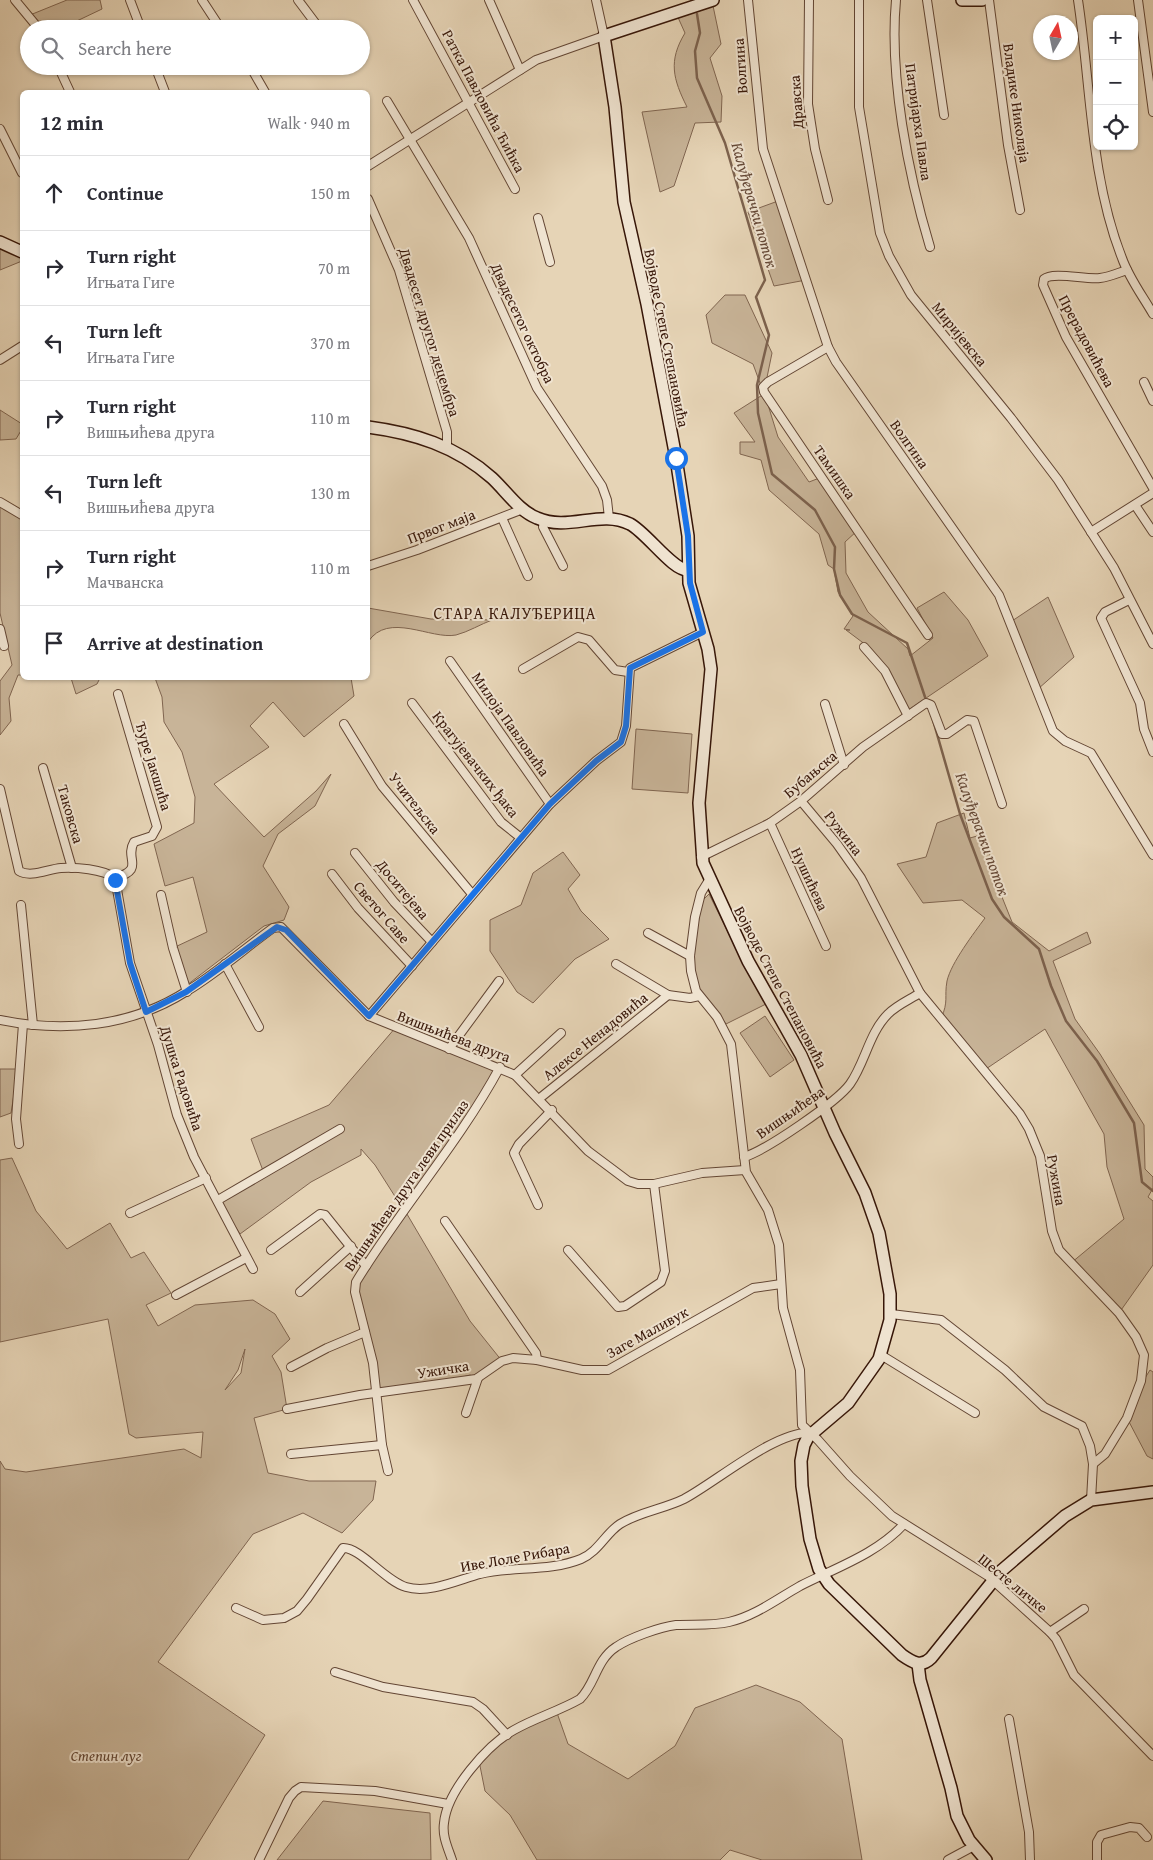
<!DOCTYPE html>
<html lang="en">
<head>
<meta charset="utf-8">
<style>
  :root { --surface:#fff; --page:#f2f2f3; --text:#2b2b33; --muted:#7c7c81; --line:#e1e1e2 }
  body { margin:0; font-family:"Gentium Book Plus",serif; background:var(--page); color:var(--text) }
  .controls { position:absolute; right:15px; top:15px; display:grid; overflow:hidden; border-radius:8px; box-shadow:0 1px 4px #0004 }
  .controls button { width:45px; height:45px; display:grid; place-items:center; padding:0; border:0; border-bottom:1px solid var(--line); background:var(--surface); color:var(--text); font:25px sans-serif }
  .compass { position:absolute; left:1033px; top:15px; width:45px; height:45px; border-radius:50%; background:var(--surface); box-shadow:0 1px 4px #0004; rotate:9deg }
  .stop { position:absolute; width:15px; height:15px; margin:-11px; border:4px solid #1a73e8; border-radius:50%; background:#fff }
  .stop.end { background:#1a73e8; border-color:#fff; box-shadow:0 1px 5px #0008 }
  .list { margin:0; padding:0; list-style:none }
  h2 { display:flex; justify-content:space-between; align-items:center; height:65px; margin:0; padding:0 20px; font-size:21px }
  h2 small { font-size:16px; font-weight:400; color:var(--muted) }
  .list li { display:grid; grid-template-columns:32px 1fr auto; gap:15px; align-items:center; box-sizing:border-box; height:75px; padding:0 20px; border-top:1px solid var(--line) }
  .list b { display:block; font-size:19px; white-space:nowrap }
  .list p { margin:0; font-size:16px; white-space:nowrap; color:var(--muted) }
  .list em { font-size:16px; font-style:normal; color:var(--muted) }
  .icon { flex:none; width:28px; height:28px; fill:none; stroke:currentColor; stroke-width:2; stroke-linecap:round; stroke-linejoin:round }
  .map { position:relative; flex:none; width:1153px; height:1860px; overflow:hidden }
  .search { position:absolute; background:var(--surface); box-shadow:0 1px 4px #0004; left:20px; top:20px; width:350px; height:55px; display:flex; align-items:center; gap:12px; box-sizing:border-box; padding:0 18px; border-radius:28px; color:var(--muted); font-size:19px }
  .panel { position:absolute; background:var(--surface); box-shadow:0 1px 4px #0004; left:20px; top:90px; width:350px; height:590px; border-radius:8px }
  .map>svg:first-child { display:block }
  .green { fill:#c8b498; stroke:#806550; fill-rule:evenodd }
  .lines { fill:none; stroke-linecap:round; stroke-linejoin:round }
  .stream { stroke:#7c614d; stroke-width:2.5 }
  .street-casing { stroke:#634634; stroke-width:10 }
  .secondary-casing { stroke:#371608; stroke-width:14 }
  .street { stroke:#efe3d0; stroke-width:8 }
  .secondary { stroke:#efe3d0; stroke-width:11 }
  .route { stroke:#1a73e8; stroke-width:6 }
  .labels { text-anchor:middle; dominant-baseline:central; stroke-width:4; stroke-linejoin:round; paint-order:stroke }
  .street-label { font-size:15px; fill:#371608; stroke:#efe3d0 }
  .park-label { font-size:15px; font-style:italic; fill:#624533; stroke:#efe3d0 }
  .water-label { font-size:16px; font-style:italic; fill:#654836; stroke:#efe3d0 }
  .neighbourhood-label { font-size:16px; letter-spacing:1px; fill:#371608; stroke:#efe3d0 }
</style>
</head>
<body>
<div class="map">
<svg width="1153" height="1860" viewBox="0 0 1153 1860">
  <rect width="100%" height="100%" fill="#e6d4b6"/>
  <filter id="stains"><feTurbulence type="fractalNoise" baseFrequency=".004" numOctaves="4"/><feColorMatrix values="0 0 0 0 .2 0 0 0 0 .09 0 0 0 0 .02 0 0 0 .5 -.17"/></filter>
  <radialGradient id="worn" r=".72"><stop offset=".6" stop-color="#630" stop-opacity="0"/><stop offset="1" stop-color="#630" stop-opacity=".3"/></radialGradient>
  <g class="green">
    <polygon points="67,0 100,0 102,9 60,29 39,29 30,15"/>
    <path d="M712 1 721 44 710 58 722 96 721 122 695 123 674 186 660 192 642 112 687 107C673 79 668 61 685 33L676 13Z"/>
    <polygon points="778,201 806,280 774,286 748,212"/>
    <polygon points="0,248 22,252 22,261 0,270"/>
    <polygon points="725,295 745,295 772,353 764,392 778,437 809,482 822,477 858,530 845,542 846,573 868,612 908,649 910,656 933,638 917,608 944,592 968,620 988,656 907,711 866,645 846,630 850,630 844,629 853,616 838,592 834,569 828,565 819,534 769,490 761,460 740,454 740,442 755,442 734,413 764,394 753,364 712,343 706,315"/>
    <polygon points="0,410 22,424 22,429 16,439 0,440"/>
    <polygon points="0,502 22,515 22,675 18,675 9,698 11,721 0,735 0,681 12,665 0,613"/>
    <polygon points="1048,597 1074,657 1038,689 1012,621"/>
    <path d="M368 608 431 619 492 620C481 624 468 632 456 635 431 640 388 611 368 642Z"/>
    <polygon points="71,678 100,678 97,684 76,694"/>
    <polygon points="155,678 351,678 354,696 304,737 273,702 250,726 269,747 214,784 264,837 316,791 331,774 315,806 278,834 263,866 289,907 284,920 264,926 187,985 173,948 207,932 193,877 165,886 154,844 194,823 195,797 182,752 164,722 162,697"/>
    <polygon points="636,729 692,734 688,793 632,789"/>
    <path d="M964 813 970 838 984 834 1002 897 1012 922 1049 951 1087 932 1091 943 1053 961 1075 1019 1100 1054 1144 1125 1145 1169 1153 1177V1188L1148 1197 1153 1201V1265L1119 1313 1071 1263 1124 1219 1107 1167 1104 1134 1045 1029 983 1071 941 1019C949 1000 944 998 947 981 951 963 974 933 985 918L962 900 923 903 897 864 926 857 937 823Z"/>
    <polygon points="563,852 580,875 568,889 581,911 609,939 575,959 533,1003 517,992 490,951 490,920 521,905 533,873"/>
    <path d="M709 894 745 966 768 1003 726 1024C719 1013 709 1004 702 993 686 966 698 929 702 901Z"/>
    <polygon points="765,1016 794,1060 770,1077 740,1033"/>
    <polygon points="396,1027 500,1067 404,1209 470,1321 502,1361 478,1378 470,1375 432,1385 378,1393 356,1282 403,1209 375,1165 361,1149 361,1155 311,1182 240,1234 218,1200 265,1176 251,1139 329,1105"/>
    <polygon points="0,1069 18,1069 11,1113 0,1117"/>
    <path d="M12 1158 36 1211 67 1249 110 1223 131 1258 144 1252 171 1293 146 1305 158 1326 195 1305 253 1300 275 1314 290 1339 272 1356 281 1372 287 1409 254 1418 268 1473 309 1481H376L373 1500 342 1533 303 1513 253 1534 158 1662 265 1735 188 1860H0V1461L5 1469 26 1472 184 1449 201 1458 203 1432 136 1438 129 1434 108 1319 0 1342V1160ZM245 1349 241 1373 225 1390 238 1370Z"/>
    <polygon points="1150,1370 1153,1372 1153,1459 1147,1456 1127,1418 1137,1391"/>
    <polygon points="756,1685 800,1702 842,1739 862,1860 762,1860 730,1850 720,1860 537,1860 510,1815 485,1791 479,1761 514,1730 556,1710 568,1744 628,1779 675,1746 695,1708"/>
    <polygon points="323,1801 430,1813 431,1860 277,1860"/>
  </g>
  <g class="lines">
    <g class="stream">
      <polyline points="697,14 700,33 695,51 697,78 725,143 765,280 756,297 769,335 757,385 758,413 772,474 815,510 835,547 834,569 840,595 852,614 907,643 925,697"/>
      <polyline points="933,720 960,814 992,899 1004,917 1039,949 1051,986 1066,1021 1097,1061 1134,1123 1142,1182 1153,1191"/>
    </g>
    <g class="street-casing">
      <g id="street">
        <polyline points="15,0 39,29"/>
        <polyline points="130,0 141,29"/>
        <polyline points="202,0 221,29"/>
        <polyline points="298,0 316,24 315,29"/>
        <polyline points="413,0 515,189"/>
        <polyline points="489,0 520,70"/>
        <polyline points="748,0 763,149 828,347 836,362 999,595 1053,731 1065,741 1091,753 1153,855"/>
        <polyline points="809,0 808,104 815,149 828,200"/>
        <polyline points="859,0 859,107 880,233 889,256 911,295 1011,418 1058,480 1114,568 1153,644"/>
        <path d="M896 0C889 76 908 174 930 247"/>
        <polyline points="927,0 944,115"/>
        <polyline points="989,0 1008,145 1020,210"/>
        <path d="M1078 0C1091 85 1090 177 1122 258 1129 278 1142 295 1153 314"/>
        <polyline points="1138,0 1153,112"/>
        <polyline points="58,66 70,92"/>
        <polyline points="155,66 165,92"/>
        <polyline points="250,66 265,92"/>
        <polyline points="387,101 469,238 537,388 602,486 607,500 609,518"/>
        <polyline points="0,129 22,173"/>
        <polyline points="368,166 536,60 604,36 596,0"/>
        <polyline points="368,199 399,270 447,432 447,447"/>
        <polyline points="538,218 550,262"/>
        <path d="M1127 270C1118 273 1109 277 1100 278 1086 280 1053 271 1044 279L1043 285 1066 337 1153 488"/>
        <polyline points="828,347 768,382 763,387 764,392 928,635"/>
        <polyline points="0,360 22,346"/>
        <polyline points="1144,382 1153,401"/>
        <polyline points="0,502 22,515"/>
        <polyline points="1135,505 1153,532"/>
        <polyline points="502,518 528,576"/>
        <polyline points="544,520 543,527 563,566"/>
        <polyline points="1091,532 1153,493"/>
        <polyline points="368,566 417,550 523,509"/>
        <polyline points="1129,600 1105,612 1101,618 1140,703 1144,729 1153,752"/>
        <polyline points="0,629 4,646"/>
        <polyline points="864,647 885,671 908,716"/>
        <polyline points="450,661 550,804"/>
        <polyline points="523,669 578,637 589,640 615,670 628,672"/>
        <polyline points="412,703 501,822 521,838"/>
        <polyline points="825,704 844,765"/>
        <polyline points="344,724 382,786 472,894"/>
        <polyline points="43,768 72,868"/>
        <path d="M0 789 19 871C31 878 48 869 61 868 75 867 103 869 115 878L130 963 158 1045 177 1115 194 1157 253 1269"/>
        <polyline points="801,801 837,844 861,878 920,993 1020,1114 1029,1129 1040,1156 1052,1231 1059,1250 1119,1313 1136,1337 1144,1355 1141,1381 1127,1418 1105,1454 1093,1464 1091,1500"/>
        <polyline points="770,823 826,946"/>
        <polyline points="355,853 394,902 432,942"/>
        <polyline points="701,857 770,823 801,801 863,747 926,703 931,705 942,734 947,734 967,720 974,721 1002,804"/>
        <polyline points="332,874 358,908 412,966"/>
        <path d="M115 878C146 869 124 859 134 842L152 836 157 827 118 694"/>
        <polyline points="709,880 701,893 695,917 690,956 691,971 696,991 717,1017 731,1044 746,1172 768,1210 779,1245 783,1308 800,1370 802,1425 818,1440 850,1476 892,1516 988,1576 1050,1632 1056,1639 1074,1675 1153,1756"/>
        <polyline points="161,895 173,948 187,992"/>
        <polyline points="21,905 33,1025"/>
        <polyline points="648,933 690,956"/>
        <polyline points="225,964 259,1027"/>
        <polyline points="616,964 668,995"/>
        <polyline points="369,1016 550,804 596,761 621,742 626,726 630,668 703,632"/>
        <path d="M0 1020C64 1033 131 1027 187 991 217 973 244 949 273 928L281 927 369 1016 515 1075 588 1151 628 1181 638 1184H654L702 1173 745 1170"/>
        <polyline points="449,1049 499,981"/>
        <polyline points="515,1075 561,1033"/>
        <polyline points="540,1098 668,995 690,998 699,996"/>
        <polyline points="19,1144 16,1119 23,1024"/>
        <path d="M744 1157C765 1151 837 1102 850 1084 865 1063 869 1033 888 1014 897 1005 909 1000 920 993"/>
        <polyline points="218,1200 340,1129"/>
        <polyline points="538,1205 514,1153 519,1144 552,1110"/>
        <polyline points="130,1213 206,1178"/>
        <polyline points="445,1221 536,1353 537,1360"/>
        <polyline points="271,1250 320,1214 325,1215 366,1266"/>
        <polyline points="568,1250 618,1307 625,1306 661,1282 665,1271 654,1184"/>
        <polyline points="300,1292 351,1246"/>
        <polyline points="176,1295 246,1258"/>
        <polyline points="891,1314 941,1320 1005,1370 1044,1407 1082,1426 1090,1446 1093,1464"/>
        <polyline points="881,1355 975,1413"/>
        <polyline points="291,1367 327,1348 365,1332"/>
        <polyline points="287,1409 360,1395 476,1379 502,1361 513,1358 537,1360 582,1370 608,1370 753,1288 781,1284"/>
        <polyline points="466,1413 478,1378"/>
        <polyline points="291,1454 382,1445"/>
        <path d="M388 1471 382 1445 373 1363 355 1292 356 1282C401 1208 459 1143 500 1067"/>
        <path d="M236 1608 263 1620 284 1618 297 1611 307 1599 343 1548C360 1547 385 1581 406 1587 429 1594 458 1580 480 1574 513 1566 549 1572 581 1559 598 1552 606 1533 620 1524 639 1512 664 1509 684 1499 716 1482 777 1430 810 1433"/>
        <polyline points="1050,1632 1084,1609"/>
        <polyline points="335,1672 383,1687 473,1702 483,1709 507,1735"/>
        <polyline points="1009,1719 1029,1832 1030,1860"/>
        <polyline points="259,1860 289,1798 295,1791 301,1787 375,1791 448,1804"/>
        <path d="M452 1860C448 1848 442 1836 444 1823 447 1791 487 1745 514 1730 535 1718 559 1711 580 1699 595 1685 596 1660 616 1647 629 1638 660 1627 676 1625 694 1624 712 1626 729 1622 755 1616 777 1599 800 1586 835 1568 877 1554 904 1524"/>
        <polyline points="948,1860 974,1846"/>
        <polyline points="1097,1860 1097,1842 1101,1835 1130,1827 1139,1828 1147,1837"/>
      </g>
    </g>
    <g class="secondary-casing">
      <g id="secondary">
        <path d="M713 0 604 36 615 107 624 202 647 304 676 458 688 536 689 583 708 649 711 669 699 803 703 863 748 961 801 1055 835 1133 865 1193 879 1233 890 1294V1320L879 1359 848 1403 808 1437 804 1445 801 1461 802 1486 810 1539 819 1569 829 1584 902 1655C912 1662 921 1668 931 1658L1001 1571 1065 1516 1091 1500 1153 1492"/>
        <polyline points="962,0 982,0"/>
        <polyline points="0,242 22,252"/>
        <path d="M368 427C414 433 456 446 492 478 506 491 519 511 537 518 569 532 600 509 630 524 647 533 673 571 688 570"/>
        <polyline points="918,1664 920,1680 951,1788 957,1816 969,1840 986,1860"/>
      </g>
    </g>
    <use href="#street" class="street"/>
    <use href="#secondary" class="secondary"/>
  </g>
  <g class="lines">
    <polyline class="route" points="115,880 130,963 146,1012 186,992 277,927 286,930 369,1016 550,804 596,761 621,742 626,726 630,668 703,632 690,583 688,536 676,458"/>
  </g>
  <g class="labels">
    <g class="street-label">
      <text transform="translate(740 66) rotate(-94)">Волгина</text>
      <text transform="translate(484 101) rotate(62)">Ратка Павловића Ћићка</text>
      <text transform="translate(796 102) rotate(-94)">Дравска</text>
      <text transform="translate(1017 103) rotate(82)">Владике Николаја</text>
      <text transform="translate(919 122) rotate(82)">Патријарха Павла</text>
      <text transform="translate(523 323) rotate(65)">Двадесетог октобра</text>
      <text transform="translate(430 332) rotate(73)">Двадесет другог децембра</text>
      <text transform="translate(960 334) rotate(51)">Миријевска</text>
      <text transform="translate(667 338) rotate(79)">Војводе Степе Степановића</text>
      <text transform="translate(1087 341) rotate(62)">Прерадовићева</text>
      <text transform="translate(910 444) rotate(55)">Волгина</text>
      <text transform="translate(835 472) rotate(55)">Тамишка</text>
      <text transform="translate(441 526) rotate(-21)">Првог маја</text>
      <text transform="translate(511 724) rotate(55)">Милоја Павловића</text>
      <text transform="translate(476 764) rotate(52)">Крагујевачких ђака</text>
      <text transform="translate(154 766) rotate(73)">Ђуре Јакшића</text>
      <text transform="translate(810 774) rotate(-40)">Бубањска</text>
      <text transform="translate(415 803) rotate(52)">Учитељска</text>
      <text transform="translate(71 814) rotate(74)">Таковска</text>
      <text transform="translate(844 833) rotate(52)">Ружина</text>
      <text transform="translate(810 879) rotate(65)">Нушићева</text>
      <text transform="translate(403 889) rotate(50)">Доситејева</text>
      <text transform="translate(382 912) rotate(49)">Светог Саве</text>
      <text transform="translate(781 987) rotate(62)">Војводе Степе Степановића</text>
      <text transform="translate(454 1036) rotate(21)">Вишњићева друга</text>
      <text transform="translate(595 1036) rotate(-39)">Алексе Ненадовића</text>
      <text transform="translate(182 1078) rotate(72)">Душка Радовића</text>
      <text transform="translate(790 1112) rotate(-35)">Вишњићева</text>
      <text transform="translate(1057 1180) rotate(80)">Ружина</text>
      <text transform="translate(406 1185) rotate(-55)">Вишњићева друга леви прилаз</text>
      <text transform="translate(647 1332) rotate(-29)">Заге Маливук</text>
      <text transform="translate(443 1369) rotate(-9)">Ужичка</text>
      <text transform="translate(515 1557) rotate(-10)">Иве Лоле Рибара</text>
      <text transform="translate(1013 1583) rotate(39)">Шесте личке</text>
    </g>
    <g class="park-label">
      <text x="106" y="1755">Степин луг</text>
    </g>
    <g class="water-label">
      <text transform="translate(755 205) rotate(74)">Калуђерачки поток</text>
      <text transform="translate(983 834) rotate(70)">Калуђерачки поток</text>
    </g>
    <g class="neighbourhood-label">
      <text x="515" y="613">СТАРА КАЛУЂЕРИЦА</text>
    </g>
  </g>
  <rect width="100%" height="100%" filter="url(#stains)"/>
  <rect width="100%" height="100%" fill="url(#worn)"/>
</svg>
<div class="controls">
<button>+</button>
<button>−</button>
<button><svg class="icon" aria-label="locate" viewBox="0 0 24 24"><circle cx="12" cy="12" r="6"/><path d="M12 2v4M12 18v4M2 12h4M18 12h4"/></svg></button>
</div>
<svg class="compass" viewBox="-18 -18 36 36"><path d="M0-13l5 13h-10z" fill="#e53935"/><path d="M0 13l5-13h-10z" fill="#7c7c81"/></svg>
<div class="stop" style="left:676px;top:458px"></div>
<div class="stop end" style="left:115px;top:880px"></div>
<div class="search"><svg class="icon" aria-label="search" viewBox="0 0 24 24"><circle cx="10" cy="10" r="6"/><path d="M15 15l6 6"/></svg>Search here</div>
<section class="panel">
<h2>12 min<small>Walk · 940 m</small></h2>
<ul class="list">
<li><svg class="icon" aria-label="ahead" viewBox="0 0 24 24"><path d="M12 20V5M6 11l6-6 6 6"/></svg><div><b>Continue</b></div><em>150 m</em></li>
<li><svg class="icon" aria-label="right" viewBox="0 0 24 24"><path d="M7 20v-9h11M14 6l5 5-5 5"/></svg><div><b>Turn right</b><p>Игњата Гиге</p></div><em>70 m</em></li>
<li><svg class="icon" aria-label="left" viewBox="0 0 24 24"><path d="M17 20v-9H6M10 6l-5 5 5 5"/></svg><div><b>Turn left</b><p>Игњата Гиге</p></div><em>370 m</em></li>
<li><svg class="icon" aria-label="right" viewBox="0 0 24 24"><path d="M7 20v-9h11M14 6l5 5-5 5"/></svg><div><b>Turn right</b><p>Вишњићева друга</p></div><em>110 m</em></li>
<li><svg class="icon" aria-label="left" viewBox="0 0 24 24"><path d="M17 20v-9H6M10 6l-5 5 5 5"/></svg><div><b>Turn left</b><p>Вишњићева друга</p></div><em>130 m</em></li>
<li><svg class="icon" aria-label="right" viewBox="0 0 24 24"><path d="M7 20v-9h11M14 6l5 5-5 5"/></svg><div><b>Turn right</b><p>Мачванска</p></div><em>110 m</em></li>
<li><svg class="icon" aria-label="arrive" viewBox="0 0 24 24"><path d="M6 21V4h12l-3 4 3 4H6"/></svg><div><b>Arrive at destination</b></div></li>
</ul>
</section>
</div>
</body>
</html>
